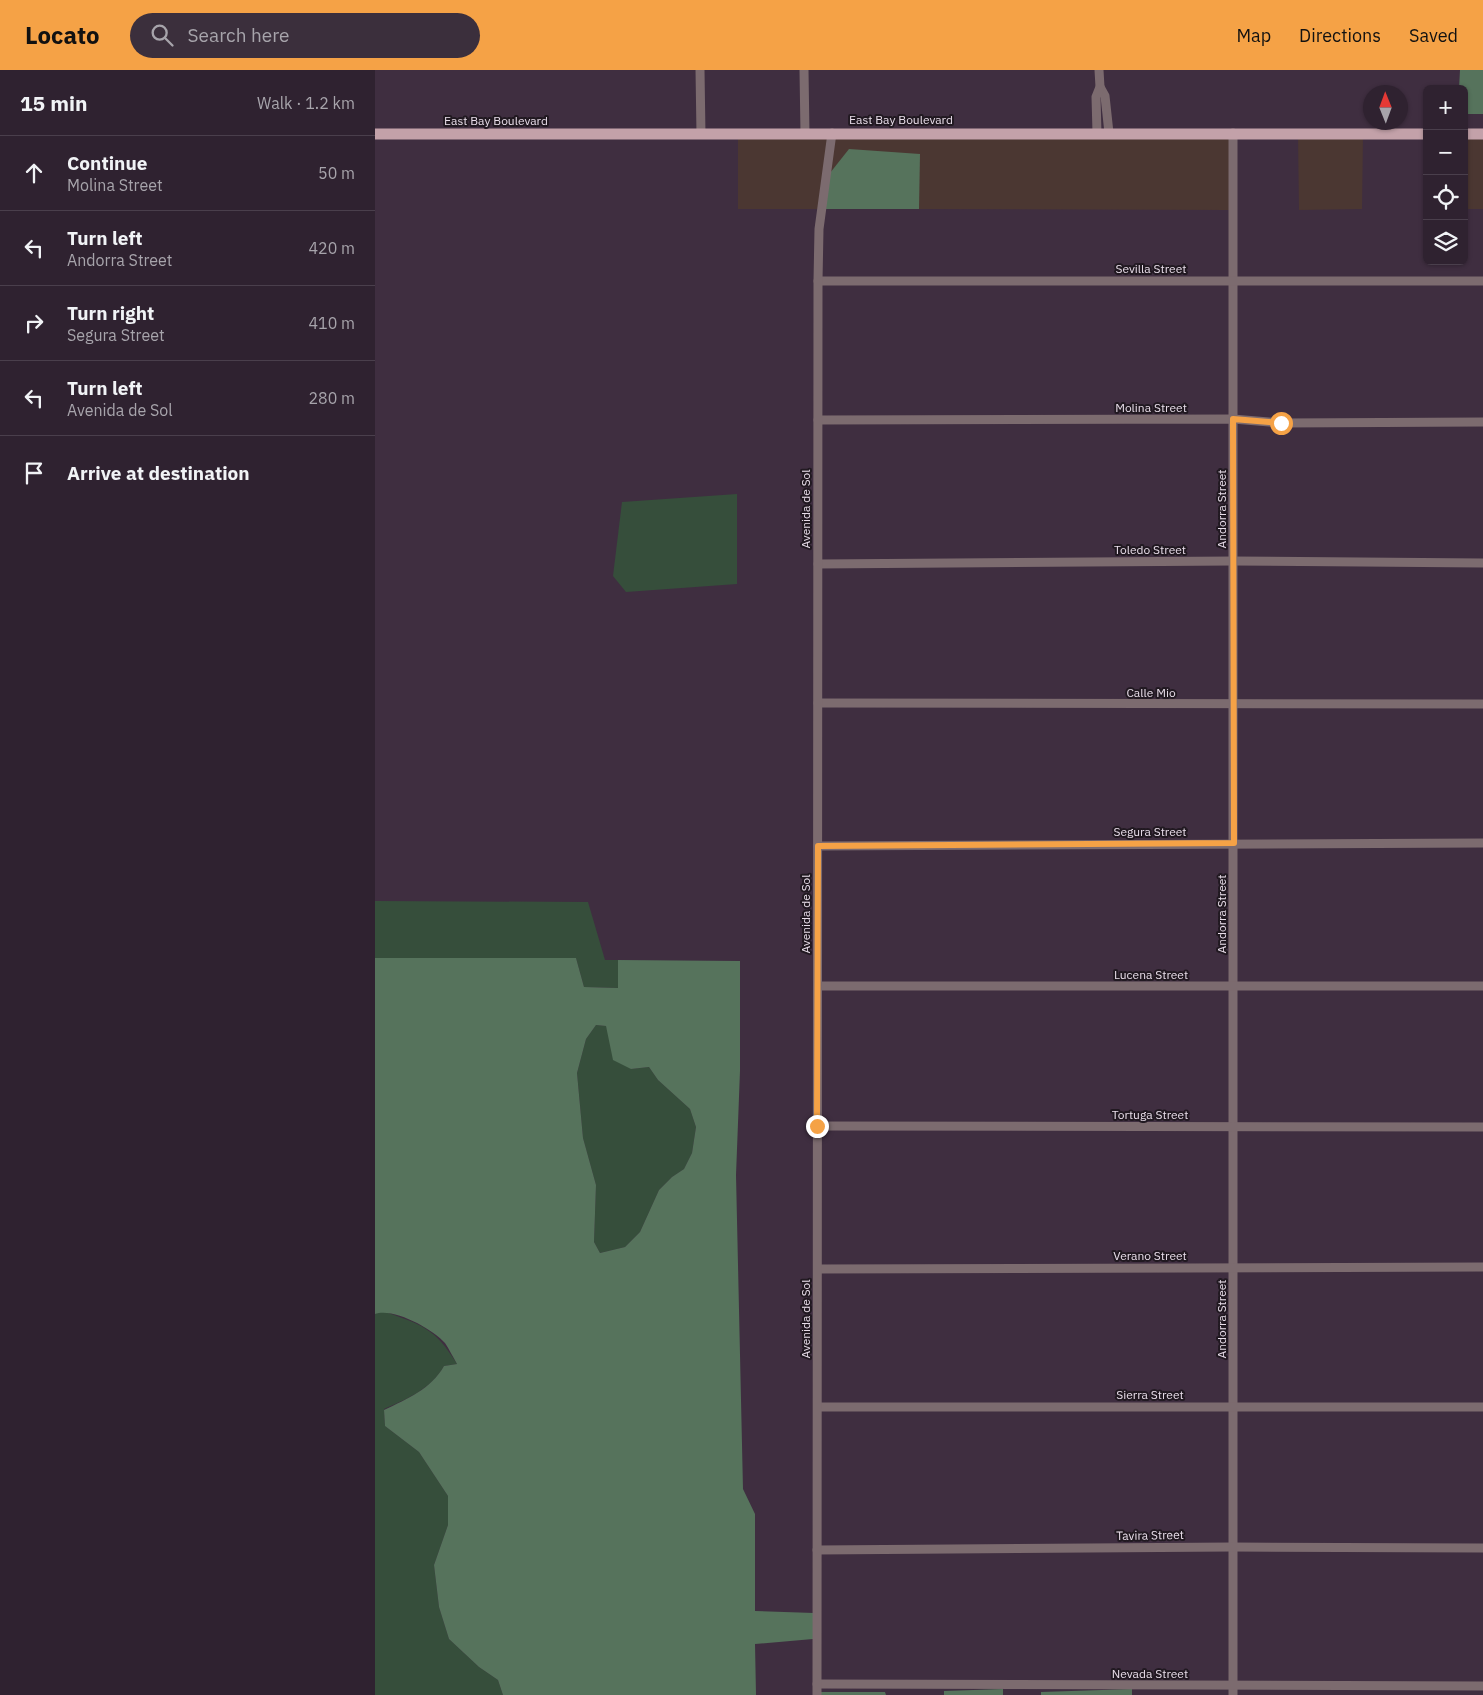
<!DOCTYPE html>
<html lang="en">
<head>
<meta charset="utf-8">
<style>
  :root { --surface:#2f2230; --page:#3b2f3c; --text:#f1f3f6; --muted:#a7a4ab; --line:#4a3f4c; --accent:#f5a246 }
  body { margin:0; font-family:"IBM Plex Sans",sans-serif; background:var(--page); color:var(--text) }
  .controls { position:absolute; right:15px; top:15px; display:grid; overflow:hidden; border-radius:8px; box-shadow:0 1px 4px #0004 }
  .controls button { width:45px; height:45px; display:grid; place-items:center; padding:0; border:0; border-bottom:1px solid var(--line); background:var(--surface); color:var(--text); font:25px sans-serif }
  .compass { position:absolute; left:988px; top:15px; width:45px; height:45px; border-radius:50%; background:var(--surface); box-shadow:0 1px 4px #0004; rotate:359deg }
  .stop { position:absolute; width:15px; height:15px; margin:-11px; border:4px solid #f5a246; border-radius:50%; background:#fff }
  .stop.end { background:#f5a246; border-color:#fff; box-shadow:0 1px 5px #0008 }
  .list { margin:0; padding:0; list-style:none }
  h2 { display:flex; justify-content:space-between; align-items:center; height:65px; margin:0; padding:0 20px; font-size:21px }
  h2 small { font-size:16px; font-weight:400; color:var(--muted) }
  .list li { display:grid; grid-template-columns:32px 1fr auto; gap:15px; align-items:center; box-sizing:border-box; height:75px; padding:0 20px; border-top:1px solid var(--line) }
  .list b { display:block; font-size:19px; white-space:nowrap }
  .list p { margin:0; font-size:16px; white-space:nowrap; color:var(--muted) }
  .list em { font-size:16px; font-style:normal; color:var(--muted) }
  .icon { flex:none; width:28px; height:28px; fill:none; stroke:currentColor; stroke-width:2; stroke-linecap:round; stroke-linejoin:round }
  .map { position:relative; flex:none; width:1108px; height:1625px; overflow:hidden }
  header { display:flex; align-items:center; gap:30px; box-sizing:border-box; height:70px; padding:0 25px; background:var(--accent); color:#111 }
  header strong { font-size:24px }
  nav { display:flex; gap:28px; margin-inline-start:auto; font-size:18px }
  .search { width:350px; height:45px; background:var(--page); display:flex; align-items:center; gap:12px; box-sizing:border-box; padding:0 18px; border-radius:28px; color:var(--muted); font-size:19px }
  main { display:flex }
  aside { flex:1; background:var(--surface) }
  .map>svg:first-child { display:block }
  .commercial { fill:#4b3732 }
  .green { fill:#364e3b }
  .forest { fill:#56735c; fill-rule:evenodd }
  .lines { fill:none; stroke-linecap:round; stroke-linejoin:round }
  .minor { stroke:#7c6b6f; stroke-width:9 }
  .major { stroke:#c3a1a9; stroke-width:11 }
  .route { stroke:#f5a246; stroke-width:6 }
  .labels { text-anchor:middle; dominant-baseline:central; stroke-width:4; stroke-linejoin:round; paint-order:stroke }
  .street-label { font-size:12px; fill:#e9deea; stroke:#211921 }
</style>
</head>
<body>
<header>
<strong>Locato</strong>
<div class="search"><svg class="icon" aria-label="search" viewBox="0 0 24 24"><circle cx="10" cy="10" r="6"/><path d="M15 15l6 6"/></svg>Search here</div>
<nav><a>Map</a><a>Directions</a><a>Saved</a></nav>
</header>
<main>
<aside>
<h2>15 min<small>Walk · 1.2 km</small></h2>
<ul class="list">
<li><svg class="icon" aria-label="ahead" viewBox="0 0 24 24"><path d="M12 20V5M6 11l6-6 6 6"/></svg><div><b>Continue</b><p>Molina Street</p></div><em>50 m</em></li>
<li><svg class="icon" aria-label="left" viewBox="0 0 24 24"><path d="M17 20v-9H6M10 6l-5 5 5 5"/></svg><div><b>Turn left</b><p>Andorra Street</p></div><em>420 m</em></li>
<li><svg class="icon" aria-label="right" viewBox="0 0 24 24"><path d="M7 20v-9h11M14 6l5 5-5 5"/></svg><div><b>Turn right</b><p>Segura Street</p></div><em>410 m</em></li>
<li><svg class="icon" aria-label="left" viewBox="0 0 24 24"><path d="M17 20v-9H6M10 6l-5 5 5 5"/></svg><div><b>Turn left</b><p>Avenida de Sol</p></div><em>280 m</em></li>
<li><svg class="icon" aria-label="arrive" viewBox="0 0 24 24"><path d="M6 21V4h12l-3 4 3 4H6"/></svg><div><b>Arrive at destination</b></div></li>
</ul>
</aside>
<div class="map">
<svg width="1108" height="1625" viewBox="0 0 1108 1625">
  <rect width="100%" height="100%" fill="#3f2e40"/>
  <g class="commercial">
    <polygon points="454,67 444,139 363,139 363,68"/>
    <polygon points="460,67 854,67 854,140 544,139 544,84 455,103"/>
    <polygon points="923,67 988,67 987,139 924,140"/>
    <rect x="1089" y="67" width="19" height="72"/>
  </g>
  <g class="green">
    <polygon points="362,424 362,514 251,522 238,506 247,432"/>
    <polygon points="0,831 213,832 230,890 243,890 244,918 209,917 201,888 0,888"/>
    <polygon points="221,955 231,956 235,967 256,999 274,997 283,1010 315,1039 321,1057 317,1083 309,1099 297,1107 284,1120 265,1162 250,1177 225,1183 219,1172 221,1115 208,1068 202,1003 211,969"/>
    <path d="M7 1241C46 1254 60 1258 82 1294L69 1296C56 1319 32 1329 9 1339L10 1356 44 1382 73 1426V1455L59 1495 64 1537 74 1569 104 1597 123 1610 128 1625H0V1244Z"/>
  </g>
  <g class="forest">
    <polygon points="1085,0 1108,0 1108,44 1089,44 1089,19 1084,19"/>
    <polygon points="474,79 545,84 544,139 450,139 455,103"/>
    <path d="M0 888H201L209 917 243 918V890L365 891V1001L361 1105 368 1419 380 1444V1541L439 1543 438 1569 380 1574 381 1625H128L123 1610 104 1597 74 1569 64 1537 59 1495 73 1455V1426L44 1382 10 1356 9 1340C32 1329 56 1319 69 1296L82 1294C78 1287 74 1279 70 1273 58 1259 18 1237 0 1244ZM221 955 231 956 238 990 256 999 274 997 283 1010 315 1039 321 1057 317 1083 309 1099 297 1107 284 1120 265 1162 250 1177 225 1183 219 1172 221 1115 208 1068 202 1003 211 969Z"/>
    <polygon points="628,1619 628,1625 569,1625 569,1621"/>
    <polygon points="757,1619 757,1625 666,1625 666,1622"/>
    <polygon points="446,1622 510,1622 511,1625 446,1625"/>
  </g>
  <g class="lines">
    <g class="minor">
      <polyline points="325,0 326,64"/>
      <polyline points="429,0 430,64"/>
      <polyline points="725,17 730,26 734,63"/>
      <polyline points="722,63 721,27 725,17 724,0"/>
      <polyline points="858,63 858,1625"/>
      <polyline points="443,211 1108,211"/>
      <polyline points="443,350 858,349 907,353 1108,352"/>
      <polyline points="443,494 858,491 1108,493"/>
      <polyline points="443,633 1108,634"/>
      <polyline points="443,776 1108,773"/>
      <polyline points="443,916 1108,916"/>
      <polyline points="442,1056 1108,1057"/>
      <polyline points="443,1199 1108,1197"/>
      <polyline points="443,1337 1108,1337"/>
      <polyline points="442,1480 857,1477 1108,1478"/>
      <polyline points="442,1614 1108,1616"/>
      <polyline points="442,1625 443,211 444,159 457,63"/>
    </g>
    <g class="major">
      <polyline points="0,64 1052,64"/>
      <polyline points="1089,64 1108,64"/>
    </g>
  </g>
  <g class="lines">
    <polyline class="route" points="442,1056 443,776 859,773 858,349 906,353"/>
  </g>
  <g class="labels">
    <g class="street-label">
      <text x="526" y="49">East Bay Boulevard</text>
      <text x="121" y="50">East Bay Boulevard</text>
      <text x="776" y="198">Sevilla Street</text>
      <text x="776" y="337">Molina Street</text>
      <text transform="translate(430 439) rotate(-90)">Avenida de Sol</text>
      <text transform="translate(846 439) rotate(-90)">Andorra Street</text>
      <text x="775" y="479">Toledo Street</text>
      <text x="776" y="622">Calle Mio</text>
      <text x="775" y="761">Segura Street</text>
      <text transform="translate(430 844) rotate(-90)">Avenida de Sol</text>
      <text transform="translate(846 844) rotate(-90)">Andorra Street</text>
      <text x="776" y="904">Lucena Street</text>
      <text x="775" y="1044">Tortuga Street</text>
      <text x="775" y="1185">Verano Street</text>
      <text transform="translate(430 1249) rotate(-90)">Avenida de Sol</text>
      <text transform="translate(846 1249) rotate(-90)">Andorra Street</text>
      <text x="775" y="1324">Sierra Street</text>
      <text transform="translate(775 1465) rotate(-1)">Tavira Street</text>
      <text x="775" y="1603">Nevada Street</text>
    </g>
  </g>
</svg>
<div class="controls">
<button>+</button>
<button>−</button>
<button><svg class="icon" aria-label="locate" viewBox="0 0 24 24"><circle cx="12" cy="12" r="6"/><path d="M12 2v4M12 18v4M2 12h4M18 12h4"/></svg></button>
<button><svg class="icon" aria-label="layers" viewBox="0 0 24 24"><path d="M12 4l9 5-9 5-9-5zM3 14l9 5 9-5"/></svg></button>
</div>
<svg class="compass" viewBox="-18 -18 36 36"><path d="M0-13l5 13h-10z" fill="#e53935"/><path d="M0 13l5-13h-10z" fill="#a7a4ab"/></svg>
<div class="stop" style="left:906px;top:353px"></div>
<div class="stop end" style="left:442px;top:1056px"></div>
</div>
</main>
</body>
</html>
